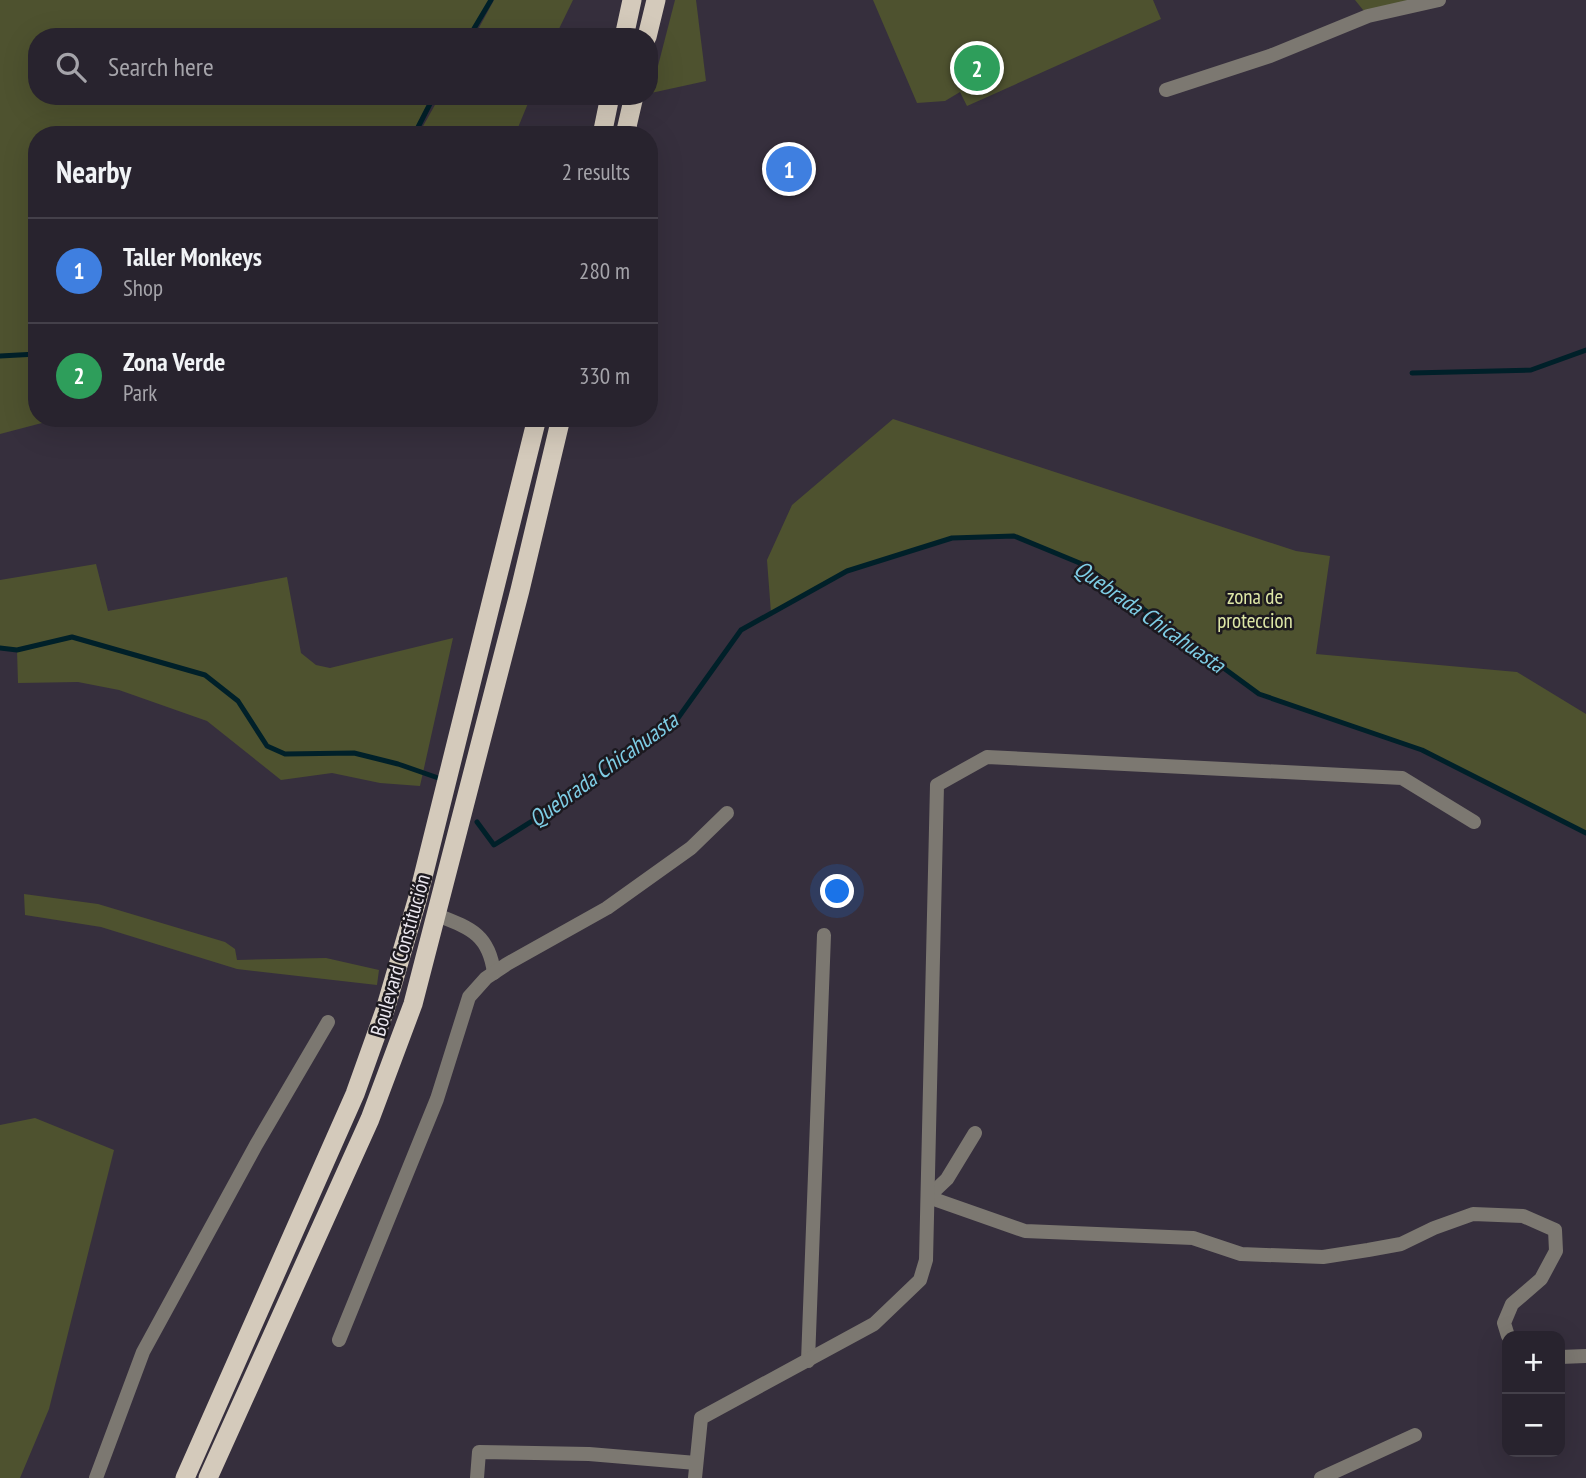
<!DOCTYPE html>
<html lang="en">
<head>
<meta charset="utf-8">
<style>
  :root { --surface:#28232e; --page:#302b36; --text:#f1f3f6; --muted:#a5a4aa; --line:#44404a; --accent:#b45309 }
  body { margin:0; font-family:"PT Sans Narrow",sans-serif; background:var(--page); color:var(--text) }
  .controls { position:absolute; right:21px; bottom:21px; display:grid; overflow:hidden; border-radius:14px; box-shadow:0 7px 28px #0002 }
  .controls button { width:63px; height:63px; display:grid; place-items:center; padding:0; border:0; border-bottom:2px solid var(--line); background:var(--surface); color:var(--text); font:35px sans-serif }
  .you { position:absolute; left:838px; top:892px; width:24px; height:24px; margin:-18px; border:5px solid #fff; border-radius:50%; background:#1a73e8; box-shadow:0 0 0 10px #1a73e833 }
  .badge { display:grid; place-items:center; width:46px; height:46px; border-radius:50%; background:var(--accent); color:#fff; font-size:23px; font-weight:700 }
  .pin { position:absolute; translate:-50% -50%; border:4px solid #fff; box-shadow:0 2px 7px #0006 }
  .list { margin:0; padding:0; list-style:none }
  h2 { display:flex; justify-content:space-between; align-items:center; height:91px; margin:0; padding:0 28px; font-size:30px }
  h2 small { font-size:23px; font-weight:400; color:var(--muted) }
  .list li { display:grid; grid-template-columns:46px 1fr auto; gap:21px; align-items:center; box-sizing:border-box; height:105px; padding:0 28px; border-top:2px solid var(--line) }
  .list b { display:block; font-size:26px; white-space:nowrap }
  .list p { margin:0; font-size:23px; white-space:nowrap; color:var(--muted) }
  .list em { font-size:23px; font-style:normal; color:var(--muted) }
  .icon { flex:none; width:38px; height:38px; fill:none; stroke:currentColor; stroke-width:2; stroke-linecap:round; stroke-linejoin:round }
  .map { position:relative; flex:none; width:1586px; height:1478px; overflow:hidden }
  .search { position:absolute; background:var(--surface); box-shadow:0 7px 28px #0002; left:28px; top:28px; width:630px; height:77px; display:flex; align-items:center; gap:18px; box-sizing:border-box; padding:0 24px; border-radius:28px; color:var(--muted); font-size:26px }
  .panel { position:absolute; background:var(--surface); box-shadow:0 7px 28px #0002; left:28px; top:126px; width:630px; height:301px; border-radius:28px }
  .map>svg:first-child { display:block }
  .green { fill:#4e522f }
  .lines { fill:none; stroke-linecap:round; stroke-linejoin:round }
  .stream { stroke:#002029; stroke-width:5 }
  .minor { stroke:#7c7871; stroke-width:14 }
  .trunk { stroke:#d4cabb; stroke-width:19 }
  .labels { text-anchor:middle; dominant-baseline:central; stroke-width:5; stroke-linejoin:round; paint-order:stroke }
  .park-label { font-size:21px; fill:#dee7a6; stroke:#1c191f }
  .street-label { font-size:21px; fill:#ebe7f0; stroke:#1c191f }
  .water-label { font-size:23px; font-style:italic; fill:#7ecde5; stroke:#1c191f }
</style>
</head>
<body>
<div class="map">
<svg width="1586" height="1478" viewBox="0 0 1586 1478">
  <rect width="100%" height="100%" fill="#362f3d"/>
  <g class="green">
    <polygon points="0,0 490,0 467,37 37,37 37,96 432,96 412,135 37,135 37,418 61,418 0,434"/>
    <polygon points="494,0 573,0 555,37 474,37"/>
    <polygon points="675,0 696,0 706,81 651,93"/>
    <polygon points="873,0 1153,0 1161,19 967,106 960,92 945,101 917,103"/>
    <polygon points="1355,0 1411,0 1368,16"/>
    <polygon points="440,96 531,96 517,130 479,129 474,135 418,135"/>
    <polygon points="893,419 1296,551 1330,556 1316,654 1517,672 1586,714 1586,833 1422,750 1259,694 1082,564 1014,536 952,538 847,571 771,613 767,560 792,505"/>
    <polygon points="96,564 108,611 287,577 301,653 316,665 330,668 453,638 420,786 380,783 332,773 281,780 207,721 119,690 78,682 18,683 17,650 0,648 0,580"/>
    <polygon points="24,894 98,904 225,942 235,949 237,960 326,958 379,970 377,985 237,969 101,927 25,915"/>
    <polygon points="35,1118 114,1150 49,1409 20,1478 0,1478 0,1125"/>
  </g>
  <g class="lines">
    <g class="stream">
      <polyline points="469,37 491,0"/>
      <polyline points="414,135 434,96"/>
      <polyline points="0,356 37,354"/>
      <polyline points="1412,373 1531,370 1586,350"/>
      <polyline points="0,648 17,650 72,637 205,675 238,701 267,746 285,754 354,753 398,764 444,780"/>
      <polyline points="477,822 494,845 583,789 678,718 741,630 847,571 952,538 1014,536 1082,564 1259,694 1422,750 1586,833"/>
    </g>
    <g class="minor">
      <polyline points="1166,90 1270,56 1368,16 1439,0"/>
      <path d="M437 915C470 928 489 934 494 973"/>
      <polyline points="975,1133 947,1179 928,1197 1025,1231 1193,1238 1241,1254 1323,1257 1368,1250 1401,1244 1434,1228 1473,1214 1523,1216 1555,1230 1556,1251 1541,1279 1512,1304 1504,1323 1508,1336"/>
      <polyline points="339,1340 437,1099 469,997 486,978 507,964 607,908 691,848 727,813"/>
      <polyline points="1560,1357 1586,1356"/>
      <polyline points="808,1361 824,935"/>
      <polyline points="96,1478 143,1352 256,1145 328,1022"/>
      <polyline points="477,1478 479,1452 589,1454 696,1463"/>
      <polyline points="695,1478 701,1418 874,1324 920,1280 926,1260 937,785 987,757 1402,778 1474,822"/>
      <polyline points="1321,1478 1415,1435"/>
    </g>
    <g class="trunk">
      <polyline points="624,37 632,0"/>
      <polyline points="647,37 656,0"/>
      <polyline points="602,135 610,96"/>
      <polyline points="625,135 634,96"/>
      <polyline points="185,1478 355,1094 385,1010 418,897 537,418"/>
      <polyline points="208,1478 370,1119 413,1004 520,590 561,418"/>
    </g>
  </g>
  <g class="labels">
    <g class="park-label">
      <text x="1255" y="596">zona de<tspan x="1255" dy="24">proteccion</tspan></text>
    </g>
    <g class="street-label">
      <text transform="translate(400 955) rotate(-74)">Boulevard Constitución</text>
    </g>
    <g class="water-label">
      <text transform="translate(1150 616) rotate(35)">Quebrada Chicahuasta</text>
      <text transform="translate(603 769) rotate(-36)">Quebrada Chicahuasta</text>
    </g>
  </g>
</svg>
<div class="controls">
<button>+</button>
<button>−</button>
</div>
<div class="you"></div>
<div class="pin badge" style="left:789px;top:169px;background:#3f7fe0">1</div>
<div class="pin badge" style="left:977px;top:68px;background:#2e9e5b">2</div>
<div class="search"><svg class="icon" aria-label="search" viewBox="0 0 24 24"><circle cx="10" cy="10" r="6"/><path d="M15 15l6 6"/></svg>Search here</div>
<section class="panel">
<h2>Nearby<small>2 results</small></h2>
<ul class="list">
<li><span class="badge" style="background:#3f7fe0">1</span><div><b>Taller Monkeys</b><p>Shop</p></div><em>280 m</em></li>
<li><span class="badge" style="background:#2e9e5b">2</span><div><b>Zona Verde</b><p>Park</p></div><em>330 m</em></li>
</ul>
</section>
</div>
</body>
</html>
